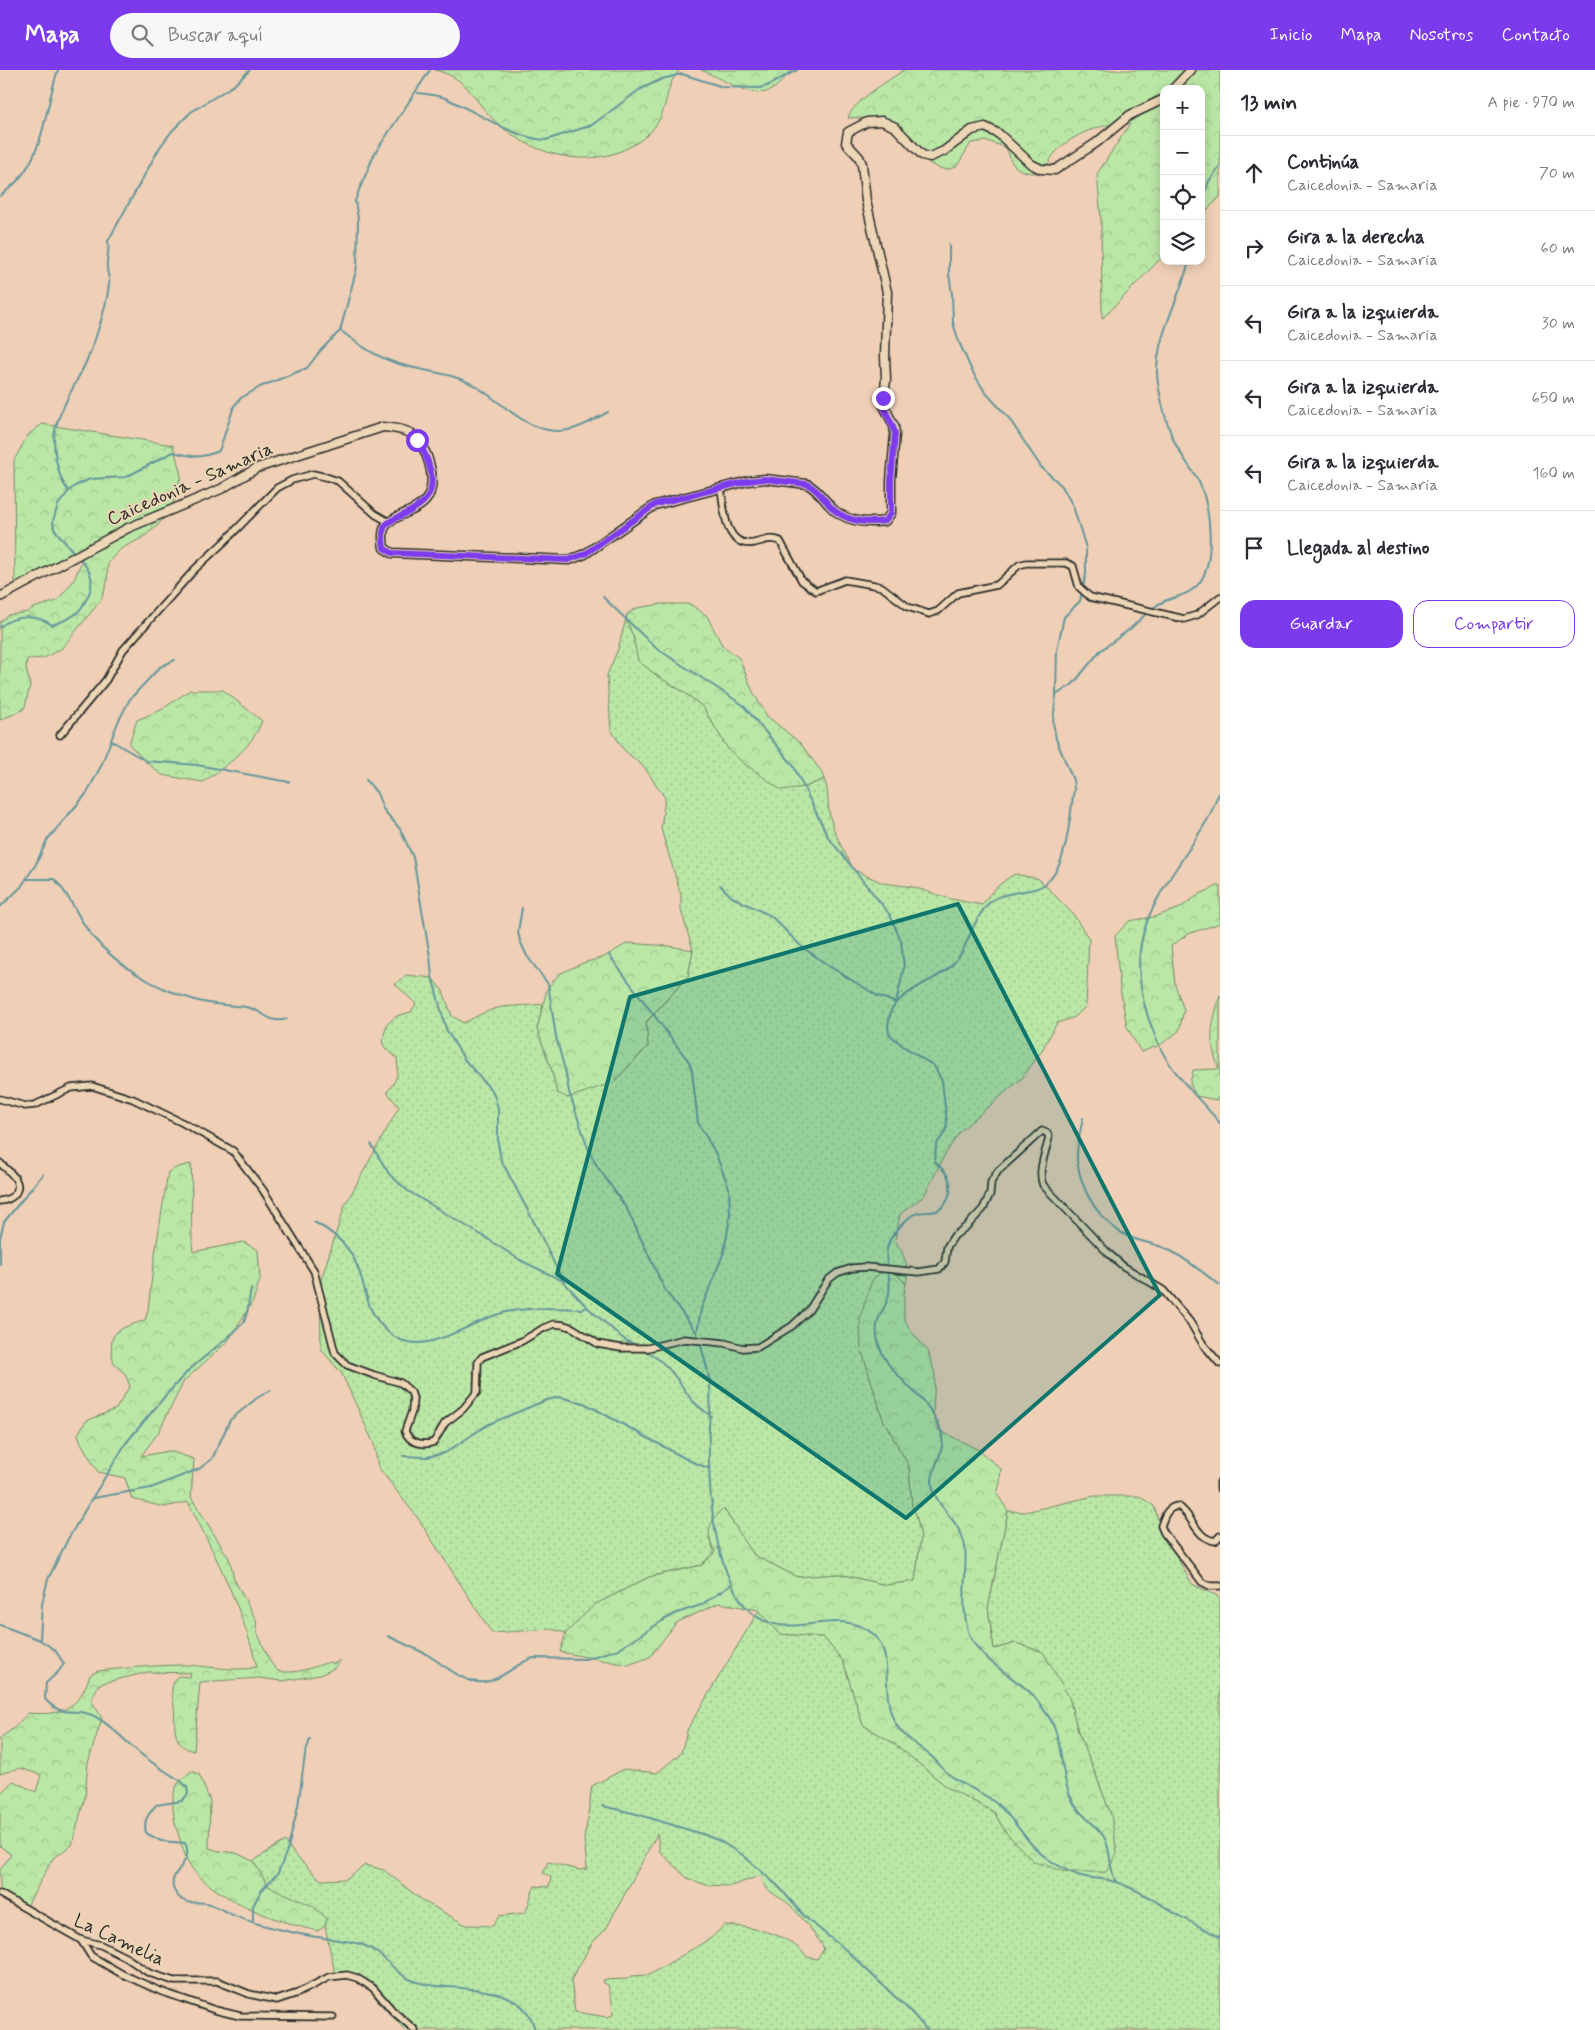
<!DOCTYPE html>
<html lang="es">
<head>
<meta charset="utf-8">
<style>
  :root { --surface:#fff; --page:#f7f7f7; --text:#2b2b33; --muted:#7c7c81; --line:#e1e1e2; --accent:#7c3aed }
  body { margin:0; font-family:Mynerve,sans-serif; background:var(--page); color:var(--text) }
  .controls { position:absolute; right:15px; top:15px; display:grid; overflow:hidden; border-radius:10px; box-shadow:0 2px 12px #0003 }
  .controls button { width:45px; height:45px; display:grid; place-items:center; padding:0; border:0; border-bottom:1px solid var(--line); background:var(--surface); color:var(--text); font:25px sans-serif }
  .stop { position:absolute; width:15px; height:15px; margin:-11px; border:4px solid #7c3aed; border-radius:50%; background:#fff }
  .stop.end { background:#7c3aed; border-color:#fff; box-shadow:0 1px 5px #0008 }
  .list { margin:0; padding:0; list-style:none }
  h2 { display:flex; justify-content:space-between; align-items:center; height:65px; margin:0; padding:0 20px; font-size:21px }
  h2 small { font-size:16px; font-weight:400; color:var(--muted) }
  .list li { display:grid; grid-template-columns:32px 1fr auto; gap:15px; align-items:center; box-sizing:border-box; height:75px; padding:0 20px; border-top:1px solid var(--line) }
  .list b { display:block; font-size:19px; white-space:nowrap }
  .list p { margin:0; font-size:16px; white-space:nowrap; color:var(--muted) }
  .list em { font-size:16px; font-style:normal; color:var(--muted) }
  .actions { display:flex; gap:10px; padding:15px 20px }
  .actions a { flex:1; padding:11px 0; border:1px solid var(--accent); border-radius:15px; text-align:center; font-size:18px; color:var(--accent) }
  .actions .main { background:var(--accent); color:#fff }
  .icon { flex:none; width:28px; height:28px; fill:none; stroke:currentColor; stroke-width:2; stroke-linecap:round; stroke-linejoin:round }
  .map { position:relative; flex:none; width:1220px; height:1960px; overflow:hidden }
  header { display:flex; align-items:center; gap:30px; box-sizing:border-box; height:70px; padding:0 25px; background:var(--accent); color:#fff }
  header strong { font-size:24px }
  nav { display:flex; gap:28px; margin-inline-start:auto; font-size:18px }
  .search { width:350px; height:45px; background:var(--page); display:flex; align-items:center; gap:12px; box-sizing:border-box; padding:0 18px; border-radius:28px; color:var(--muted); font-size:19px }
  main { display:flex }
  aside { flex:1; background:var(--surface) }
  .map>svg:first-child { display:block }
  .grass { fill:url(#grass-dots); stroke:#728968; fill-rule:evenodd }
  .forest { fill:url(#forest-crowns); stroke:#728968 }
  .lines { fill:none; stroke-linecap:round; stroke-linejoin:round }
  .stream { stroke:#66969c; stroke-width:2 }
  .street-casing { stroke:#2b2b2b; stroke-width:9 }
  .secondary-casing { stroke:#2b2b2b; stroke-width:11 }
  .street { stroke:#edd6b6; stroke-width:5.5 }
  .secondary { stroke:#edd6b6; stroke-width:8 }
  .route { stroke:#7c3aed; stroke-width:6 }
  .marked { fill:#0f766e; fill-opacity:0.2; stroke:#0f766e; stroke-width:4; stroke-linejoin:round }
  .labels { text-anchor:middle; dominant-baseline:central; stroke-width:4; stroke-linejoin:round; paint-order:stroke }
  .street-label { font-size:19px; fill:#2b2b2b; stroke:#edd6b6 }
</style>
</head>
<body>
<header>
<strong>Mapa</strong>
<div class="search"><svg class="icon" aria-label="search" viewBox="0 0 24 24"><circle cx="10" cy="10" r="6"/><path d="M15 15l6 6"/></svg>Buscar aquí</div>
<nav><a>Inicio</a><a>Mapa</a><a>Nosotros</a><a>Contacto</a></nav>
</header>
<main>
<div class="map">
<svg width="1220" height="1960" viewBox="0 0 1220 1960">
  <defs>
    <pattern id="grass-dots" width="8" height="8" patternUnits="userSpaceOnUse" patternTransform="scale(1.25)"><rect width="8" height="8" fill="#bae7a6"/><path d="M2 2h.1M6 6h.1" fill="none" stroke="#a0c68f" stroke-width="1.8" stroke-linecap="round"/></pattern>
    <pattern id="forest-crowns" width="20" height="18" patternUnits="userSpaceOnUse" patternTransform="scale(1.25)"><rect width="20" height="18" fill="#bae7a6"/><path d="M2 6a3 3 0 1 1 6 0M12 15a3 3 0 1 1 6 0" fill="none" stroke="#a0c68f"/></pattern>
  </defs>
  <rect width="100%" height="100%" fill="#efd0b6"/>
  <filter id="ink" filterUnits="userSpaceOnUse"><feTurbulence type="fractalNoise" baseFrequency=".02" numOctaves="2"/><feDisplacementMap in="SourceGraphic" scale="10" xChannelSelector="R" yChannelSelector="G"/><feConvolveMatrix kernelMatrix="1 2 1 2 8 2 1 2 1" color-interpolation-filters="sRGB"/></filter>
  <g filter="url(#ink)">
    <g class="grass">
      <path d="M626 549 633 566 639 591 659 607 684 622 703 637 728 679 805 717 824 709C829 720 827 730 829 741 832 762 844 781 854 800L883 813 913 817 951 829 982 835C991 821 1001 812 1015 804L1039 809 1073 844 1089 869 1086 936 1075 947 1057 953 1041 982 1022 1008 960 1061 944 1086 924 1126 900 1144 895 1170C904 1185 910 1196 906 1214L896 1203 861 1278 883 1349 909 1396 912 1436 916 1443 921 1467 915 1511 886 1515 839 1504 797 1507 754 1485 723 1438 709 1469 715 1482 701 1495 649 1507 594 1535 566 1563 551 1559 492 1563 417 1447 378 1397 374 1374 342 1304 321 1279 320 1213 345 1135 399 1037 387 1022C397 1011 399 1003 397 988L385 978 382 972 387 954 397 946 411 942 416 934 395 914 406 905 432 908 443 921 452 946 464 953C477 946 489 939 503 937 517 935 530 936 543 934L537 959 552 1001 557 1023 614 1012 648 976 646 953 688 906 693 880 681 840V825L661 759 665 728 645 698 624 680 611 660 607 605 618 579Z"/>
      <path d="M1094 1426H1139L1154 1436 1161 1459 1192 1514 1220 1527V1960H405L381 1935 366 1914 335 1904 325 1856 327 1849 268 1816 253 1791 285 1771 296 1786 321 1810 346 1809 365 1795 384 1800 423 1831 466 1855 493 1856 499 1846 524 1843C530 1835 530 1825 535 1816L549 1817 551 1807 543 1803 548 1792 579 1800 587 1799 584 1768 590 1739V1729L592 1716 624 1699 657 1703 681 1683 688 1658 759 1540 779 1564 823 1567 843 1591 863 1655 895 1674 947 1717 994 1742 1006 1763 1111 1745 1092 1695 1078 1662 1069 1627 1016 1573 994 1579 988 1538 1008 1441 1025 1442ZM657 1764 660 1782 687 1808 706 1815 731 1816 762 1805C763 1823 779 1825 790 1835 798 1843 820 1869 824 1879L817 1889 807 1887C786 1862 756 1858 725 1855L711 1868 649 1905 632 1906 627 1909 603 1910 604 1913 608 1915 612 1932 613 1945 607 1947 575 1942 571 1910 592 1873 606 1859Z"/>
    </g>
    <g class="forest">
      <path d="M435 0H680C662 16 672 44 646 66 600 104 535 89 494 50 471 28 470 9 435 0Z"/>
      <path d="M701 0H791C785 7 779 16 771 20 753 30 719 7 701 0Z"/>
      <path d="M904 0H1220V127L1201 146V19H1164V185L1102 249 1101 149 1097 104 1130 54C1106 51 1072 64 1056 82 1050 88 1048 97 1042 101 1035 105 1022 102 1016 97 1009 92 1010 83 1005 77L987 71 971 73 957 96C932 111 913 71 896 62 883 53 864 46 848 48 853 31 888 11 904 0Z"/>
      <polygon points="42,354 173,375 181,405 178,422 169,442 156,457 142,468 122,478 108,492 107,513 101,530 62,578 44,588 27,589 26,598 30,615 25,637 21,641 0,650 0,552 8,545 28,542 33,538 57,531 74,510 82,490 81,486 22,517 15,512 14,390 28,365"/>
      <polygon points="661,534 690,534 707,546 722,575 739,588 753,622 767,646 800,673 821,701 824,709 805,717 781,720 741,691 728,679 703,637 684,622 659,607 638,591 633,566 626,549 627,544 637,538"/>
      <path d="M190 620H223L262 651C250 680 227 695 203 712L162 705 145 691 129 674 137 650 161 640Z"/>
      <polygon points="1220,815 1220,853 1188,864 1171,876 1175,915 1184,940 1179,961 1160,975 1141,982 1127,957 1120,918 1115,866 1129,851 1153,847 1178,839 1200,824"/>
      <polygon points="628,873 669,876 693,880 688,906 646,952 648,976 614,1012 568,1028 557,1023 552,1001 537,959 547,919 559,904 583,893 604,887"/>
      <path d="M1220 925V1025L1217 1030 1196 1026 1190 1014 1193 1000 1219 999C1207 968 1212 956 1220 925Z"/>
      <path d="M191 1094C193 1124 190 1153 193 1182L243 1172 258 1180 260 1209 253 1231 228 1271 184 1311 158 1363 141 1386 169 1381 194 1389 191 1427 230 1490 234 1509 256 1550 257 1562 271 1593 278 1601C298 1605 311 1597 330 1592L333 1594 341 1590 333 1599 320 1605 282 1611 259 1608 200 1612 194 1681C170 1676 176 1654 174 1636 172 1624 169 1616 178 1606L190 1607 191 1603 148 1602 99 1614 91 1630 102 1648 88 1693 85 1727 72 1775 53 1788 26 1838 0 1822V1800L11 1785 0 1776V1724L13 1711 36 1722 41 1705 20 1698 0 1704V1668L14 1658 28 1643C62 1646 79 1639 90 1605L98 1601C124 1598 150 1596 176 1595 202 1594 233 1603 257 1597 244 1543 214 1482 188 1432L164 1437 132 1429 125 1408 98 1402 81 1373 78 1364 86 1351 116 1339 130 1316 125 1304 114 1294C106 1260 117 1260 145 1250L148 1240 153 1197 168 1102 178 1097Z"/>
      <path d="M887 1198 896 1203 906 1214 904 1224V1248L910 1260 928 1281 935 1304 933 1344 938 1360 977 1379 1001 1399 1000 1413 997 1424 1008 1441 988 1538 994 1579 1016 1573 1043 1582 1069 1627 1078 1662 1092 1695 1111 1745 1117 1783 1106 1802H1067L1034 1792 1006 1763 994 1742 947 1717 895 1674 863 1655 843 1591 823 1567 779 1564 759 1540 719 1533 676 1553 650 1587 628 1595 560 1582 566 1563 594 1535 649 1507 702 1495 715 1482C705 1461 708 1455 723 1438L754 1485 797 1507 839 1504 886 1515 915 1511 921 1467 916 1444 912 1436 909 1396 883 1349 861 1278 860 1248 872 1210Z"/>
      <path d="M191 1701 199 1704 210 1731 209 1778 219 1781 236 1783 253 1791 268 1816 313 1836 327 1849 325 1856 318 1861C280 1853 221 1831 195 1802 186 1793 182 1775 178 1763 173 1751 170 1726 177 1715 180 1710 187 1705 191 1701Z"/>
    </g>
    <g class="lines">
      <g class="stream">
        <path d="M418 23C426 24 436 25 445 28 474 40 514 69 546 70L592 55 639 20 662 9 682 4 723 17 759 18 767 16 797 0"/>
        <path d="M0 126C6 121 13 116 18 110 45 80 45 37 58 0"/>
        <polyline points="1201,133 1209,111 1220,96"/>
        <path d="M341 261C357 273 373 285 393 292 419 302 452 301 477 317 501 332 525 359 555 361 576 362 591 351 608 342"/>
        <path d="M69 421C57 409 51 372 56 356 63 333 77 312 87 290 95 272 108 232 109 213 110 208 107 203 107 198 106 189 110 181 108 171L160 77 172 61 191 42 234 15 250 0"/>
        <path d="M75 484 54 459 53 451 58 435 69 421 75 416 90 409 126 407 173 382C193 387 200 389 219 381L234 336 241 328 260 317 307 298 321 280 340 261 357 197 358 149 355 131 359 120 375 83 430 0"/>
        <path d="M603 527 656 578 743 635 793 695 828 767 890 845 901 871 904 897 896 933 891 940 888 955 889 964 903 976 934 996 942 1011 947 1054 945 1062 936 1075 935 1092C939 1096 944 1100 947 1105 954 1117 949 1136 936 1141 928 1143 918 1141 911 1146 904 1151 892 1165 889 1172 882 1189 892 1206 889 1223 887 1240 874 1245 877 1266 882 1305 924 1320 939 1355 950 1380 931 1394 932 1413 934 1436 959 1450 964 1472 967 1483 965 1494 965 1506 964 1524 963 1543 968 1561 976 1587 1012 1606 1031 1623 1036 1628 1040 1634 1044 1640 1065 1665 1058 1700 1071 1728 1078 1745 1095 1752 1104 1767 1112 1780 1108 1798 1116 1812"/>
        <path d="M1152 539C1166 525 1187 530 1200 512 1216 489 1210 436 1199 412 1192 399 1182 387 1175 373 1167 357 1158 321 1157 304 1156 266 1180 228 1189 191"/>
        <path d="M0 557C14 545 37 544 52 555 59 552 68 550 74 545 80 542 83 535 86 530 96 512 92 501 78 487"/>
        <polyline points="1056,625 1073,614 1100,581 1130,559 1148,542"/>
        <polyline points="112,671 146,691 197,695 289,712"/>
        <polyline points="366,710 377,723 383,739 400,759 413,787 430,887 432,906 446,959 464,989 493,1022 498,1038 498,1073 501,1090 535,1154 563,1211 587,1237 625,1270 637,1276"/>
        <path d="M1220 721C1215 731 1212 743 1206 752 1191 778 1173 801 1159 826 1135 868 1134 905 1149 950 1154 962 1157 974 1164 985 1179 1010 1201 1031 1220 1053"/>
        <path d="M26 809H54C70 824 78 849 92 866 118 897 157 919 195 930 211 935 229 935 245 937 263 939 268 955 287 949"/>
        <polyline points="720,815 732,827 771,846 802,877 832,898 876,925 896,933"/>
        <polyline points="0,837 21,817 36,794 47,770 87,723 101,696 118,652 130,629 160,597 175,590"/>
        <polyline points="522,838 518,862 520,871 527,886 548,914 556,967 566,1004 569,1022 589,1081 597,1096 627,1139 665,1220 697,1263 698,1268"/>
        <polyline points="609,885 689,992 692,1001 698,1053 715,1082 729,1118 730,1147 724,1182 701,1239 697,1263"/>
        <path d="M896 933C903 927 910 921 918 917 935 906 948 904 960 885 970 869 975 846 990 832 998 824 1022 822 1034 819 1068 812 1069 748 1074 719L1073 710 1056 669 1053 652 1056 625 1057 580 1064 547 1080 531 1086 504V478L1073 436 1062 416 1041 397 1008 347 985 322 972 301 959 272 953 253 952 224 949 204V174"/>
        <path d="M1083 1048C1080 1062 1076 1077 1077 1090 1081 1122 1100 1153 1129 1167 1142 1172 1157 1174 1169 1180 1187 1189 1204 1204 1220 1215"/>
        <polyline points="371,1074 389,1104 408,1121 483,1166 520,1190 563,1211"/>
        <path d="M314 1152C331 1161 344 1171 353 1187 368 1214 362 1239 388 1262 422 1293 471 1249 506 1242 531 1237 557 1238 582 1239L587 1237"/>
        <polyline points="0,1194 0,1168 4,1152 43,1104"/>
        <path d="M700 1272C703 1284 707 1296 709 1307 712 1323 710 1341 709 1357 708 1407 710 1471 733 1517 769 1591 829 1529 872 1563 898 1584 876 1631 900 1660 908 1670 921 1678 931 1686 938 1692 943 1700 950 1705 962 1715 977 1720 989 1728 1014 1744 1024 1773 1048 1789 1057 1795 1070 1803 1081 1806 1092 1809 1105 1808 1116 1812 1137 1819 1157 1832 1176 1844 1190 1852 1205 1859 1220 1867"/>
        <path d="M644 1280C671 1295 675 1308 692 1330 697 1336 705 1341 711 1346"/>
        <polyline points="403,1386 427,1387 445,1383 487,1355 544,1331 559,1327 584,1333 688,1390 710,1399"/>
        <polyline points="93,1428 151,1418 199,1399 212,1389 230,1350 257,1328 271,1320"/>
        <path d="M0 1555 40 1570 55 1580 64 1594 58 1602 46 1613 45 1629C63 1650 76 1636 94 1646 110 1654 123 1669 136 1680 150 1692 166 1702 181 1711L187 1717 188 1724 182 1731 156 1735C148 1745 143 1750 146 1763L161 1771 185 1773C197 1795 159 1804 178 1826 186 1836 196 1831 206 1833 213 1834 220 1839 227 1842 235 1847 246 1850 255 1853 273 1858 292 1863 311 1866 327 1869 344 1870 360 1874 382 1880 392 1901 409 1909 445 1926 523 1905 535 1960"/>
        <path d="M388 1566C400 1572 414 1578 426 1584 444 1594 467 1618 489 1611 505 1607 517 1593 533 1588L585 1589 619 1579 662 1551 677 1543 701 1535 731 1515"/>
        <polyline points="40,1570 42,1534 48,1509 68,1469 88,1435 126,1373 166,1325 190,1299 232,1264 244,1252 247,1243 251,1219"/>
        <polyline points="602,1736 637,1744 705,1765 720,1771 744,1786 779,1817 806,1848 847,1881 911,1942 927,1960"/>
        <polyline points="253,1851 253,1836 261,1821 278,1803 288,1778 298,1736 305,1685 310,1669"/>
      </g>
      <g class="street-casing">
        <g id="street">
          <path d="M721 418C724 438 724 478 754 473 764 471 770 467 780 471L802 511 816 521 845 510 874 515 882 517 908 537 929 544 938 541 958 523 997 515 1019 495 1026 493H1066L1073 496 1079 517 1090 527 1184 549 1197 545 1220 527"/>
          <polyline points="60,665 106,610 123,580 195,499 224,472 277,418 292,410 313,404 326,407 338,411 375,444 389,452"/>
          <path d="M0 1029 25 1036 35 1035 71 1018 92 1016 133 1029 183 1053 233 1081 263 1120 314 1201 335 1283 347 1295 374 1305 401 1313 411 1322 413 1328 412 1341 405 1361C409 1373 423 1376 434 1372L445 1353 463 1339 477 1322 478 1292 482 1287 522 1271 542 1259 554 1254 564 1255 573 1258 598 1274 621 1278H648L684 1269 724 1273 743 1278 758 1277 792 1256 809 1240 828 1210 837 1203 852 1198 865 1197 919 1202 939 1199 945 1192 947 1177 954 1166 967 1156 983 1139 990 1124 991 1112 998 1101 1042 1061 1047 1063 1049 1067C1046 1083 1037 1100 1043 1115L1108 1183 1123 1196 1163 1220 1190 1252 1203 1274 1220 1294"/>
          <path d="M0 1093C8 1101 24 1111 15 1124 11 1129 6 1130 0 1131"/>
          <polyline points="1220,1412 1220,1419"/>
          <path d="M1220 1466 1215 1471C1195 1468 1193 1445 1178 1436 1167 1437 1164 1447 1161 1456L1164 1463 1202 1512 1210 1516H1220"/>
          <polyline points="0,1824 81,1870 101,1875 127,1888 149,1903 174,1911 217,1911 249,1924 277,1930 298,1923 329,1907 347,1905 357,1908 373,1918 393,1941 415,1960"/>
          <polyline points="81,1870 91,1886 122,1904 160,1921 215,1940 240,1946 333,1947"/>
        </g>
      </g>
      <g class="secondary-casing">
        <g id="secondary">
          <polyline points="1173,19 1191,0"/>
          <path d="M0 527 128 458 221 419 257 398 383 357C393 358 405 359 413 365 428 378 437 409 428 427 419 443 390 444 384 459 382 465 383 472 384 478L392 483 569 490 585 484 655 435 748 411 765 409 807 414C817 419 823 428 830 436 843 451 866 454 885 451L891 443V410L895 364 894 356 883 334 886 310 885 286 887 222 866 131 862 94 859 87 846 73 848 62 867 52 882 51 895 57 922 85 930 87 944 81 972 60 985 57 999 64 1031 94 1041 99 1055 100 1096 73 1130 45 1164 29"/>
        </g>
      </g>
      <use href="#street" class="street"/>
      <use href="#secondary" class="secondary"/>
    </g>
  </g>
  <g class="lines" filter="url(#ink)">
    <path class="route" d="M417 370C427 385 439 413 426 429 420 437 412 440 403 445 397 448 387 451 384 458 382 465 383 472 384 478L392 483 568 490 585 484 656 434 748 411 764 409 807 414C817 419 823 428 830 436 843 451 866 454 885 451L891 443V410L895 364C893 351 882 341 883 328"/>
  </g>
  <path class="marked" d="M958 834 1160 1225 906 1448 557 1204 630 927Z"/>
  <g class="labels">
    <g class="street-label">
      <text transform="translate(190 414) rotate(-24)">Caicedonia - Samaria</text>
      <text transform="translate(119 1870) rotate(25)">La Camelia</text>
    </g>
  </g>
</svg>
<div class="controls">
<button>+</button>
<button>−</button>
<button><svg class="icon" aria-label="locate" viewBox="0 0 24 24"><circle cx="12" cy="12" r="6"/><path d="M12 2v4M12 18v4M2 12h4M18 12h4"/></svg></button>
<button><svg class="icon" aria-label="layers" viewBox="0 0 24 24"><path d="M12 4l9 5-9 5-9-5zM3 14l9 5 9-5"/></svg></button>
</div>
<div class="stop" style="left:417px;top:370px"></div>
<div class="stop end" style="left:883px;top:328px"></div>
</div>
<aside>
<h2>13 min<small>A pie · 970 m</small></h2>
<ul class="list">
<li><svg class="icon" aria-label="ahead" viewBox="0 0 24 24"><path d="M12 20V5M6 11l6-6 6 6"/></svg><div><b>Continúa</b><p>Caicedonia - Samaria</p></div><em>70 m</em></li>
<li><svg class="icon" aria-label="right" viewBox="0 0 24 24"><path d="M7 20v-9h11M14 6l5 5-5 5"/></svg><div><b>Gira a la derecha</b><p>Caicedonia - Samaria</p></div><em>60 m</em></li>
<li><svg class="icon" aria-label="left" viewBox="0 0 24 24"><path d="M17 20v-9H6M10 6l-5 5 5 5"/></svg><div><b>Gira a la izquierda</b><p>Caicedonia - Samaria</p></div><em>30 m</em></li>
<li><svg class="icon" aria-label="left" viewBox="0 0 24 24"><path d="M17 20v-9H6M10 6l-5 5 5 5"/></svg><div><b>Gira a la izquierda</b><p>Caicedonia - Samaria</p></div><em>650 m</em></li>
<li><svg class="icon" aria-label="left" viewBox="0 0 24 24"><path d="M17 20v-9H6M10 6l-5 5 5 5"/></svg><div><b>Gira a la izquierda</b><p>Caicedonia - Samaria</p></div><em>160 m</em></li>
<li><svg class="icon" aria-label="arrive" viewBox="0 0 24 24"><path d="M6 21V4h12l-3 4 3 4H6"/></svg><div><b>Llegada al destino</b></div></li>
</ul>
<div class="actions"><a class="main">Guardar</a><a>Compartir</a></div>
</aside>
</main>
</body>
</html>
